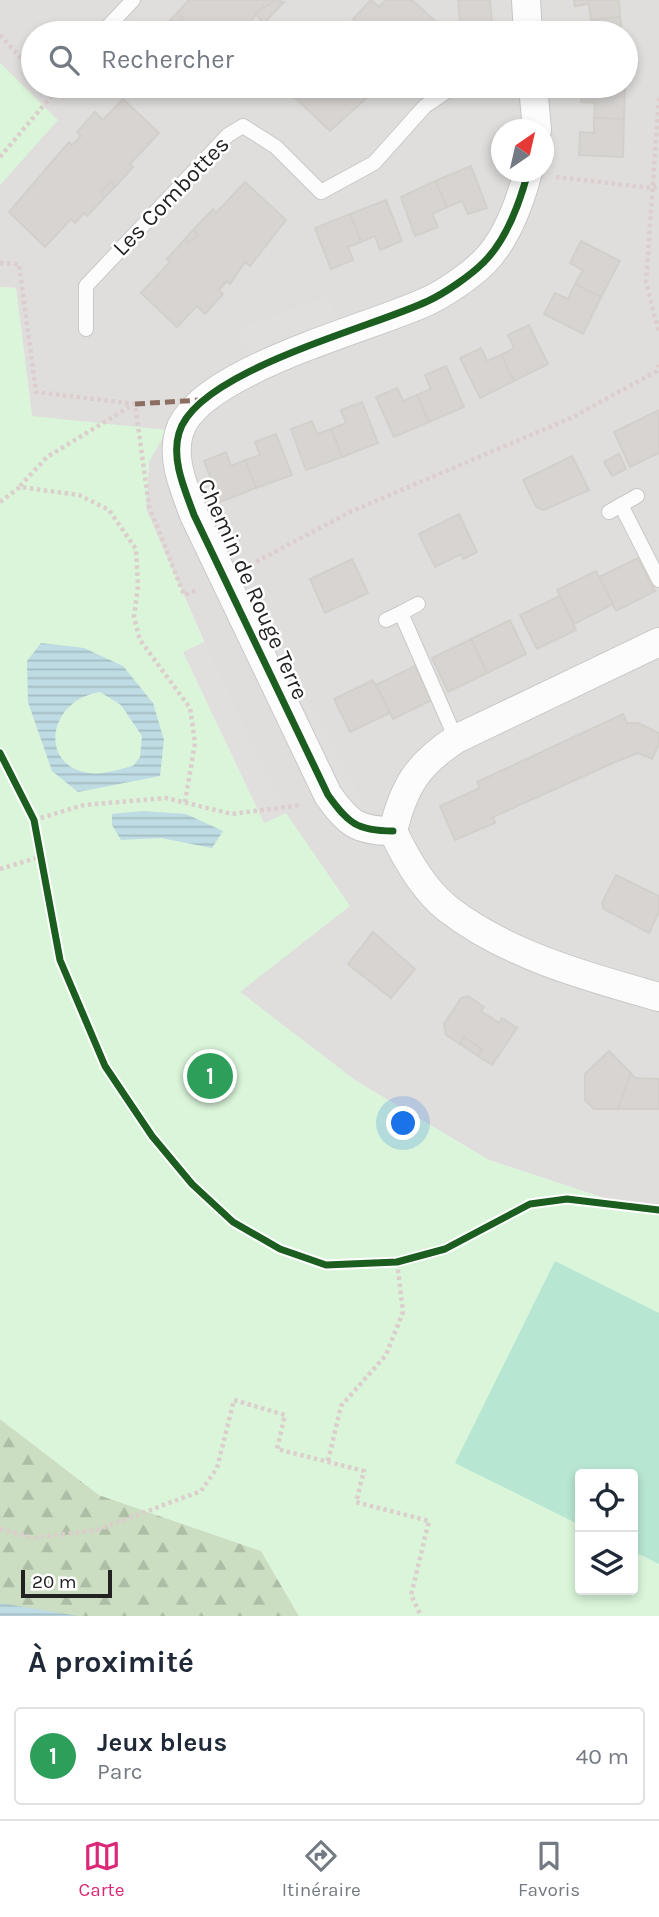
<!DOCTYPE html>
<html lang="fr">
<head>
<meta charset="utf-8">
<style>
  :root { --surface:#fff; --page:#f6f6f7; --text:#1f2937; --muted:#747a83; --line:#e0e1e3; --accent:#db2777 }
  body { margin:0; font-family:Karla,sans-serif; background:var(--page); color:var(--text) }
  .controls { position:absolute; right:21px; bottom:21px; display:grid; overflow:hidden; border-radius:7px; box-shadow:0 4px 10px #0003 }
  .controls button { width:63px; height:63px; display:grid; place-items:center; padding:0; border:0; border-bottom:2px solid var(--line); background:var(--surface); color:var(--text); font:35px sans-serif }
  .compass { position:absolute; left:491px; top:119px; width:63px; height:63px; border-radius:50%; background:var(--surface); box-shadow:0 4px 10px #0003; rotate:34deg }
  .scale { position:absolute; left:21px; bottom:18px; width:91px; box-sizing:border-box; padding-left:7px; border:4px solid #222; border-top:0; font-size:19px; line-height:24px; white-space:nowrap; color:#222; -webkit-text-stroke:5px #fff; paint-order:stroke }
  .you { position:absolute; left:404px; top:1124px; width:24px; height:24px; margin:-18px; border:5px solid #fff; border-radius:50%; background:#1a73e8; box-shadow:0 0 0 10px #1a73e833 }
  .badge { display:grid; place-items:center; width:46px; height:46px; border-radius:50%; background:var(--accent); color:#fff; font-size:23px; font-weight:700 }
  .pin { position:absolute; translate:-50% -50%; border:4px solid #fff; box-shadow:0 2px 7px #0006 }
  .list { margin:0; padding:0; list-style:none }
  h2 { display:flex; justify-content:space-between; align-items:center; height:91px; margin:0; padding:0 28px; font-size:30px }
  h2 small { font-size:23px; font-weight:400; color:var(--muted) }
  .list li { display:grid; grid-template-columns:46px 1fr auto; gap:21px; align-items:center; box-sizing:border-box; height:98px; margin:0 14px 14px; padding:0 14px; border:2px solid var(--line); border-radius:7px }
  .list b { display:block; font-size:26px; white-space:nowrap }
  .list p { margin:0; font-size:23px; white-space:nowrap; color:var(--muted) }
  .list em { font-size:23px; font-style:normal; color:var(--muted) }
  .icon { flex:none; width:38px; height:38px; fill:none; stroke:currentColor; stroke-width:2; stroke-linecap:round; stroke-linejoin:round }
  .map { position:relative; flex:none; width:659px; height:1616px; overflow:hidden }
  .search { position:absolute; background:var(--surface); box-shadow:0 4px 10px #0003; left:21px; right:21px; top:21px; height:77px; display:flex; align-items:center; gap:18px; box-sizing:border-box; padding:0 24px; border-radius:38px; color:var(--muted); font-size:26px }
  .sheet { height:203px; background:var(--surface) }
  nav { display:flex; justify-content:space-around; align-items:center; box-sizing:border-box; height:98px; border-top:2px solid var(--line); background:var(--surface); font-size:19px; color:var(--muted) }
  nav a { display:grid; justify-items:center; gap:4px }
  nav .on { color:var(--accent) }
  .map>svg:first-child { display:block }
  .residential { fill:#dfdedc; fill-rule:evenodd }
  .forest { fill:url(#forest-firs) }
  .park { fill:#daf5da; fill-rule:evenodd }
  .pitch { fill:#b7e6d2 }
  .parking { fill:#e0dfde }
  .water { fill:url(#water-rules); fill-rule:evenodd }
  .building { fill:#d7d4d2; stroke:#d3d0cc; stroke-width:2 }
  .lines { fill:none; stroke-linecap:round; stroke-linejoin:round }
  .service-casing { stroke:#c9c8c7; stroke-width:16 }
  .minor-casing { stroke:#c9c8c7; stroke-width:30 }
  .path { stroke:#dccecd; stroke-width:4.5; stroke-dasharray:3.5 3.5; stroke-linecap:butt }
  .service { stroke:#fdfcfc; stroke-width:14 }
  .minor { stroke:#fdfcfc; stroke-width:28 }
  .quiet { stroke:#8d6e63; stroke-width:5; stroke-dasharray:10 5; stroke-linecap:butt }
  .cycleway-casing { stroke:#fff; stroke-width:11 }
  .cycleway { stroke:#1b5e20; stroke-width:7 }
  .labels { text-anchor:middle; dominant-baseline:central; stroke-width:5; stroke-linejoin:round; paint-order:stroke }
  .street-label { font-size:23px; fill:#222; stroke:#fff }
</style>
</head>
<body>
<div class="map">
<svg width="659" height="1616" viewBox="0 0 659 1616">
  <defs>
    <pattern id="forest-firs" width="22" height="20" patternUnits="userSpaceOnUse" patternTransform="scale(1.75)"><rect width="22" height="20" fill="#cbdec1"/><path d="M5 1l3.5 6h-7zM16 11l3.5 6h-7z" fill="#aebea6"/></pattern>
    <pattern id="water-rules" width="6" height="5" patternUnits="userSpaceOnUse" patternTransform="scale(1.75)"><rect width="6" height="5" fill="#bfdbe3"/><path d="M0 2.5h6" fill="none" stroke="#a4bcc2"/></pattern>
  </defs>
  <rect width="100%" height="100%" fill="#f0eeeb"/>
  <path class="residential" d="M0,0h659v1216l-170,-56 -133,-79 -116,-89 24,-169 -60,-182 -58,-132 3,-47 -117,-46 -16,-128 -16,-1v-102l57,-65 -57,-57zM33,33h593v53h-593zM502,130h42v42h-42z"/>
  <path class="forest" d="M0,1419l99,76 162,56 38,65h-299z"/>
  <g class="park">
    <path d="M0,63l58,57 -58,65z"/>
    <path d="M0,287l16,1 16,128 135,14 -18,32 -3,47 58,133 -21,10 81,171 22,-10 64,93 -110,86 116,89 133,79 170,56v400h-360l-38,-65 -162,-56 -99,-76zM580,1474h53v116h-53z"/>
  </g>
  <path class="pitch" d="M555,1261l104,52v251l-26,-13v-77h-53v51l-125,-62z"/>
  <g class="parking">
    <path d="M328,296l11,32 -90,29 -11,-28z"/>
    <path d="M254,583l52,110 58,112 -18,5 -110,-218z"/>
    <path d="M204,642l82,171 -22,10 -81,-171z"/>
  </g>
  <g class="water">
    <path d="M41,643l43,5 39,18 30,37 11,37 -4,36 -82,16 -26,-21 -24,-69 -1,-41zM100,692l21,13 21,31 -2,21 -7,9c-13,3 -30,9 -43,7 -52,-6 -43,-73 10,-81z"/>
    <path d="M143,811l43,3 37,17 -11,17 -51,-10 -40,2 -9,-15v-11z"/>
    <path d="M0,1603l79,13h-79z"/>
  </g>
  <g class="building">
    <path d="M189,0h86l-9,10 -3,-4 -22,27h-74l15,-15 -5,-5z"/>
    <path d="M275,0l9,2 -20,21 -9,-9z"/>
    <path d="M371,0l8,7 7,-7h26l23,21 -12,12h-81l4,-4 3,3 9,-9 -5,-4z"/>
    <path d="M458,0h32l3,33h-32z"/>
    <path d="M574,0h45l1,17 -29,3 -2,-16 -14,2z"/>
    <path d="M177,13l5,5 -15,15h-9z"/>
    <path d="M620,17l2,16h-30l-1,-13z"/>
    <path d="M297,86h83l-50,45 -40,-38z"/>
    <path d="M581,86h44l-1,33 -30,-1 1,-15 -14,-1z"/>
    <path d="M123,99l36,34 -29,31 3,3 -18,20 -4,-5 -10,10 4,5 -18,19 -3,-3 -9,10 -4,-4 -26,28 -36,-35 60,-70 3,3 9,-9 -4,-4 18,-20 8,8z"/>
    <path d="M594,118l30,1 -1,38 -44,-2 1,-23 14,1z"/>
    <path d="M471,166l16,42 -19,6 -6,-13 -15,6 -12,-26z"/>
    <path d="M435,181l12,26 -15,7 6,13 -23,9 -14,-39z"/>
    <path d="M111,182l4,5 -10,10 -4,-5z"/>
    <path d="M245,182l41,38 -36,46 -5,-4 -15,22 -3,-3 -8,9 4,4 -18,20 -8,-8 -20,21 -36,-34 29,-31 -3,-3 18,-20 4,4 9,-8 -5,-5 20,-21 3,4z"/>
    <path d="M386,200l16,41 -22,9 -5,-14 -14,6 -11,-28z"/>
    <path d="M350,214l11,28 -13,5 5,13 -22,9 -16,-41z"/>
    <path d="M193,230l5,5 -9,8 -4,-4z"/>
    <path d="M581,241l39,20 -19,36 -26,-13 8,-14 -13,-7z"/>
    <path d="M575,284l26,13 -18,37 -39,-20 11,-21 13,6z"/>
    <path d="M529,325l19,39 -34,17 -13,-26 13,-7 -6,-13z"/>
    <path d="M481,348l6,13 14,-6 13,26 -34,17 -20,-40z"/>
    <path d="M446,366l18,41 -35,15 -12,-27 14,-6 -6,-14z"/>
    <path d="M397,388l6,13 14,-6 12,27 -35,15 -18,-40z"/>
    <path d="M362,402l16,41 -36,14 -11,-28 15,-6 -5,-13z"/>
    <path d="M659,410v43l-29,14 -16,-35z"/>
    <path d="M312,421l5,13 14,-5 11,28 -36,13 -15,-41z"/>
    <path d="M276,434l16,41 -36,13 -11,-28 15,-5 -5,-13z"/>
    <path d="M226,452l5,14 14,-6 11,28 -36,14 -16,-41z"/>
    <path d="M619,454l7,15 -14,7 -8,-14z"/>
    <path d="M572,456l17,34 -45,20 -8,-3 -13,-27z"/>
    <path d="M459,514l18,38 -14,7 -2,-5 -26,13 -16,-33z"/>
    <path d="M638,558l17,33 -39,20 -17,-34z"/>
    <path d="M352,559l16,34 -43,20 -15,-34z"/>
    <path d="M596,571l17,33 -39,20 -17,-34z"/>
    <path d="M560,596l16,34 -39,19 -17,-34z"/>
    <path d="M510,620l16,34 -39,19 -16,-34z"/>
    <path d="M471,639l16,34 -39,19 -16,-34z"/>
    <path d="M415,666l17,34 -39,19 -17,-34z"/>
    <path d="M373,680l17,33 -40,19 -16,-33z"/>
    <path d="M623,714l4,9h11l21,10v11l-7,15 -14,-6 -25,10 -120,54 2,6 -40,17 -15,-34 40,-18 -3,-6z"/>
    <path d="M616,875l43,21v16l-10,21 -45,-24 -2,-6z"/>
    <path d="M373,932l42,37 -24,29 -43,-34z"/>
    <path d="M468,996l16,11 -3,4 18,12 3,-5 15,10 -25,37 -14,-9 4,-7 -18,-12 -4,7 -14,-9 -2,-11 17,-26z"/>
    <path d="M464,1037l18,12 -4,7 -18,-12z"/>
    <path d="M609,1051l22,22 -13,36h-24l-9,-9v-26z"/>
    <path d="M631,1073l4,5 24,1v30h-41z"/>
  </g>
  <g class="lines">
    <g class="service-casing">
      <g id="service">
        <path d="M102,33l31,-33"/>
        <path d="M86,329v-43l142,-151 15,-9 33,21 45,45 53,-29 51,-57 30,-20"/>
        <path d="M637,496l-16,9 38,75"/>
        <path d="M609,512l12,-7"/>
        <path d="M418,604l-17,9 55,126"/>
        <path d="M386,620l15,-7"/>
      </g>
    </g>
    <g class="minor-casing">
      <g id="minor">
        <path d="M526,0l2,33"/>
        <path d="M533,86l4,44"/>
        <path d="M393,831c-36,0 -45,-8 -65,-36l-134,-280c-9,-25 -23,-55 -15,-82 17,-62 192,-105 249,-132 17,-8 42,-25 56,-39 23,-23 36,-60 44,-90"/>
        <path d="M393,831c11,-45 24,-66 63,-92l203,-97"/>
        <path d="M393,831c13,28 31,59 55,78 59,46 140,68 211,88"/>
      </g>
    </g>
    <g class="path">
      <path d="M0,35l33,36"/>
      <path d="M659,98l-13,184 13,51"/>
      <path d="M0,157l54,-64 -7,-7"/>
      <path d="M556,177l96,11 7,-3"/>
      <path d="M0,263l19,1 17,128 99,12 14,102 35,89 14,-5"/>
      <path d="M20,486l27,-29 87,-53"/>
      <path d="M0,502l20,-15 59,8 30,15 27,39 2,37 -4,31 6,23 50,68 5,35 -10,59"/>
      <path d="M250,565l102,-54 221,-94 84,-46 2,-6"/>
      <path d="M0,753l34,67 26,140 45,106 47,70 40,48 41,38 47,27 46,16 71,-3 48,-13 85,-45 37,-5 92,11"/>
      <path d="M34,820l50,-15 82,-7 66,16 69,-9"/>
      <path d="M0,869l40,-12"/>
      <path d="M328,1461l13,-55 45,-51 17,-43 -6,-50"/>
      <path d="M0,1529l33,9 64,-8 104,-39 16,-23 17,-68 51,15 -8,34 87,22 -8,31 73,19 -18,74 10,21"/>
    </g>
    <use href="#service" class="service"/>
    <use href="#minor" class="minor"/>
    <path class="quiet" d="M135,404l66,-4"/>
    <g class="cycleway-casing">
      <g id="cycleway">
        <path d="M0,753l34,67 26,140 45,106 47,70 40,48 41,38 47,27 46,16 71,-3 48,-13 85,-45 37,-5 92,11"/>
        <path d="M393,831c-36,0 -45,-8 -65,-36l-134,-280c-9,-25 -23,-55 -15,-82 17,-62 192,-105 249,-132 17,-8 42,-25 56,-39 23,-23 36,-60 44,-90"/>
      </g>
    </g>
    <use href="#cycleway" class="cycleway"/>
  </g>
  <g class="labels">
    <g class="street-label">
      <text transform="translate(171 196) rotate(-46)">Les Combottes</text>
      <text transform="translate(253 589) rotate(66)">Chemin de Rouge Terre</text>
    </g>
  </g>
</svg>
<div class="controls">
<button><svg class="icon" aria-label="locate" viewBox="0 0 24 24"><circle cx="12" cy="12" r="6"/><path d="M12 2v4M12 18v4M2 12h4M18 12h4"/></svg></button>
<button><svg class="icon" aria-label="layers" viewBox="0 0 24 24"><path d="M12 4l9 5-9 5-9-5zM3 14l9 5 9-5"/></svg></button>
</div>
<svg class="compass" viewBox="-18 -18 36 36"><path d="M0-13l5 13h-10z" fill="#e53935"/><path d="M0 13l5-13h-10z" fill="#747a83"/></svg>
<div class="scale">20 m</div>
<div class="you"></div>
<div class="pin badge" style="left:210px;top:1076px;background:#2e9e5b">1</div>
<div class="search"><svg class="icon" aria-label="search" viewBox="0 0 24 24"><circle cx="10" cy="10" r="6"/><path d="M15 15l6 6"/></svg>Rechercher</div>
</div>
<section class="sheet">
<h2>À proximité<small></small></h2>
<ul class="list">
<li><span class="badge" style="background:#2e9e5b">1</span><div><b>Jeux bleus</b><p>Parc</p></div><em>40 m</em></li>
</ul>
</section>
<nav>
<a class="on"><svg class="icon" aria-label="map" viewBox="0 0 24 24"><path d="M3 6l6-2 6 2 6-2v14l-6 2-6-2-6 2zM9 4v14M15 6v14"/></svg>Carte</a>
<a><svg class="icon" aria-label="directions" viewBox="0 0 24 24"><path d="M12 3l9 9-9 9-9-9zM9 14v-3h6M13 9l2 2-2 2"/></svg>Itinéraire</a>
<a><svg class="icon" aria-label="saved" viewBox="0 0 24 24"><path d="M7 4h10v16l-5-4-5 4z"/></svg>Favoris</a>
</nav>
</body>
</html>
